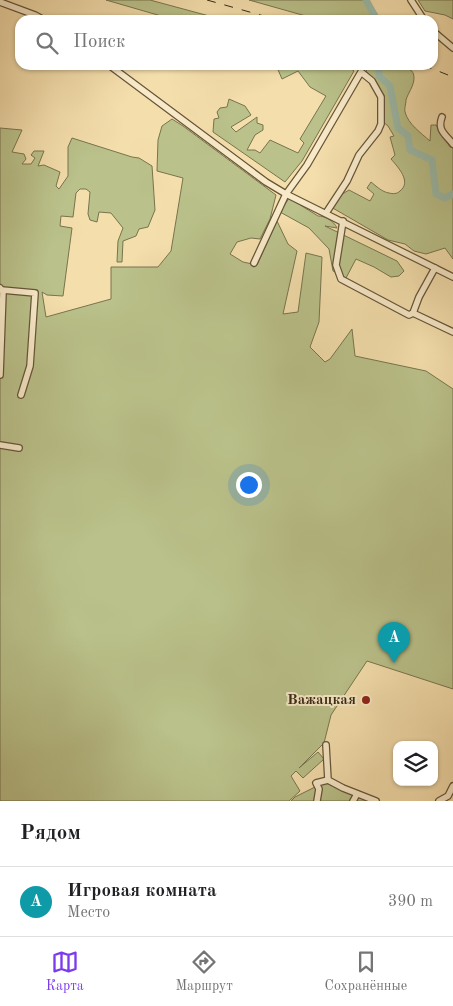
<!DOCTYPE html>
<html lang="ru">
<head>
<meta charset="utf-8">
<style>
  :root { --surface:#fff; --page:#f2f2f2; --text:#202124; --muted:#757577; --line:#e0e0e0; --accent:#7c3aed }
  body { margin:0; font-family:"Old Standard TT",serif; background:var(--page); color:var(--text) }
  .controls { position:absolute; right:15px; bottom:15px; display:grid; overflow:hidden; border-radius:10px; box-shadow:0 1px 4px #0004 }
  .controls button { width:45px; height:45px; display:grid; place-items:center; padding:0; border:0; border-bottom:1px solid var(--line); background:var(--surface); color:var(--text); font:25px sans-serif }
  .you { position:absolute; left:248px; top:484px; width:18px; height:18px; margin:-12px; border:4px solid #fff; border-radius:50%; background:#1a73e8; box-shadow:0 0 0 8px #1a73e833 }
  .badge { display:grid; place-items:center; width:32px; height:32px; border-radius:50%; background:var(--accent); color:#fff; font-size:16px; font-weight:700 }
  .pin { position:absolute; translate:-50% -41px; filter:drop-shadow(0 1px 2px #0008) }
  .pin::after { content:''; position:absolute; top:26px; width:18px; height:15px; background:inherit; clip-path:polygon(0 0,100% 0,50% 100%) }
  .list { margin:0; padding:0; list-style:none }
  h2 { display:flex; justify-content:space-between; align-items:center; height:65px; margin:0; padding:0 20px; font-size:21px }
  h2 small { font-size:16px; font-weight:400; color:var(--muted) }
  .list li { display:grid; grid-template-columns:32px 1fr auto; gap:15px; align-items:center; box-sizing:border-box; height:70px; padding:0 20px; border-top:1px solid var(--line) }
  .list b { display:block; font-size:19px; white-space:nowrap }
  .list p { margin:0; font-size:16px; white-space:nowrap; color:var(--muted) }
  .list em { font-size:16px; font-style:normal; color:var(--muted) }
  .icon { flex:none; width:28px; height:28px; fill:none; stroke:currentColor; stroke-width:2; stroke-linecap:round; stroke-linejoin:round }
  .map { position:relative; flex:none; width:453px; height:801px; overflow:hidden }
  .search { position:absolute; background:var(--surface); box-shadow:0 1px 4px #0004; left:15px; right:15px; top:15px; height:55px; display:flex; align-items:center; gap:12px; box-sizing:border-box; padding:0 18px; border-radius:15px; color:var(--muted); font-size:19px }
  .sheet { height:135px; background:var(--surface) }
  nav { display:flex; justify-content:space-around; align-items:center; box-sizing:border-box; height:70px; border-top:1px solid var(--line); background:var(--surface); font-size:14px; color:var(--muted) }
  nav a { display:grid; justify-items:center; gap:2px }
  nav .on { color:var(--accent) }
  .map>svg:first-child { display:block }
  .green { fill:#bac18a; stroke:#78744e }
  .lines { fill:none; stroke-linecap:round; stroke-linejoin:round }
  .river { stroke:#9cbcab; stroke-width:7 }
  .minor-casing { stroke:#665439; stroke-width:8 }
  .minor { stroke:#f8eac9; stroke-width:5.5 }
  .rail { stroke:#372613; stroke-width:1; stroke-dasharray:9 9; stroke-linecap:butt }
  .poi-dot { fill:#8f2418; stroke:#f8eac9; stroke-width:2 }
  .labels { text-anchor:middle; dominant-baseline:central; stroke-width:4; stroke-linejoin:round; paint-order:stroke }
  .poi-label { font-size:15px; font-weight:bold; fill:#372613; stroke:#f8eac9; text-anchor:end }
</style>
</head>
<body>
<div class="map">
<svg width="453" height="801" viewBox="0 0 453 801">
  <rect width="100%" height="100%" fill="#f4deac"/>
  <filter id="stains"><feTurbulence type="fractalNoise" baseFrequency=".004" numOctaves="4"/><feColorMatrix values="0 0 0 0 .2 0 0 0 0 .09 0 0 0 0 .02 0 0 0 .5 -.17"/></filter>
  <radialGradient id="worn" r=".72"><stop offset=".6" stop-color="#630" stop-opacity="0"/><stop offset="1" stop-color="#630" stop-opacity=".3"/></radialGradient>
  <g class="green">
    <path d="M106,0h44l74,20h-49z"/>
    <path d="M249,0h119l13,20h-61z"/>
    <path d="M418,0h35v19l-8,-4 -20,-4z"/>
    <path d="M276,65h71l7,6 -52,90 -17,21 -72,-50 1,-13 5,-1 -2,-6 3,-4 7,-1 2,-8 16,7 6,9 -20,12 5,5 21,-15v6l6,2v5l-8,5 -8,15h8l5,3 10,-13 28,13 6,-10 -4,-4 26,-43 -16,-9 -12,-16 -16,8z"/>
    <path d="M370,65c11,0 45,-4 44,13 0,8 -6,15 -8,22 0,4 -2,9 -1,12 3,12 16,21 25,29l1,-16h5l14,22 3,1v111l-8,-11 -19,6 -12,-3 -9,-7 -17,-4 -57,-33 8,-11 10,-6 21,11 4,-7 -7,-6 4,-6c5,4 11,10 18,11 4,1 8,1 11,-2 12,-9 -2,-24 -9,-32l4,-4 -5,-18 4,-1 -6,-10 -6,-5 2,-26 -18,-24z"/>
    <path d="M172,119l11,7 93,69 -6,24 -10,20 -9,-1 -14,4 -7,12 13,8 14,3 20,-44 11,23 9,7 -14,63 15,-2 8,-59 16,4 -3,65 -9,25 15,15 5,-3 22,-30 3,27 71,15 27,18v300l-86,-28 -36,54 -7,28 -25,25 19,-16 6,7 -21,19 -7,-7 -5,5 9,15 -11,10h-289v-673l22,2 -10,22 12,2 2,5 -4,5h9l4,-6 -4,-3 3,-4h10l-6,15 6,-1 16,7 -4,14 3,3 9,-13v-29l4,-9 60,19 7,1 13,8 3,44 -7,17 -9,2 -3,7 -13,5 -1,21h-5l1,-21 5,-13 -12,-15 -12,-1 -2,10 -7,-2 -2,-6 2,-22 -4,-3h-6l-4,4 -3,24 -12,-1 -1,10 12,2 -9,68 -16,-1 -5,-3 4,25 65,-18v-32h47l13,-16 12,-73 -26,-7 1,-31 4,-14z"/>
    <path d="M289,198l29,18c7,0 16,5 19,12l-12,-2 72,35 7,10 -5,5 -8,1 -17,-10 -18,-8 -10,19 -13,-7 -4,-22 -20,-21 -29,-16z"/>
    <path d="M327,781l43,20h-79l4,-4z"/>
  </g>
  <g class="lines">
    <g class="river">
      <path d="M366,0l11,20"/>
      <path d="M379,65v11l11,10 8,42 10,8 2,14 22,10 4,34 9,4 8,-4"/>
    </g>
    <g class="minor-casing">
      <g id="minor">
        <path d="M411,0l13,20"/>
        <path d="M0,2l35,13 9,5"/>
        <path d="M433,31l20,17"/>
        <path d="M109,65l157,117 20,12 167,83"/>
        <path d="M442,117c-5,13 3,17 11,27"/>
        <path d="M343,221l-7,44 5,14 68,36 4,-2 40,19"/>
        <path d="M254,263l32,-69 21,-29 54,-93 11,9 9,16v27l-3,7 -19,24 -12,26 -21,32"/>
        <path d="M0,288l3,4 -3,83"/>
        <path d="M2,290l33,3 -5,73 -9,29"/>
        <path d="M413,313l6,-16 16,-29"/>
        <path d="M0,445l19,3"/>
        <path d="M326,745l2,35 15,8 33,13"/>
        <path d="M317,801l2,-12 -3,-6 12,-3"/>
        <path d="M353,801l4,-7"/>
        <path d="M439,801l9,-5 5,-10"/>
      </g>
    </g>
    <use href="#minor" class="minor"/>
    <g class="rail">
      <path d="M207,0l71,20"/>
      <path d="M423,65l30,12"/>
    </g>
  </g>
  <circle class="poi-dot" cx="366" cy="700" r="5"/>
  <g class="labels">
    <g class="poi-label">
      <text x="356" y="700">Важацкая</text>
    </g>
  </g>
  <rect width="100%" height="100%" filter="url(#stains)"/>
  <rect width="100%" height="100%" fill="url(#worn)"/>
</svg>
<div class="controls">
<button><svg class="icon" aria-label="layers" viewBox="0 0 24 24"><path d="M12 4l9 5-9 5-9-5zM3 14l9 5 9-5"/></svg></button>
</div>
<div class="you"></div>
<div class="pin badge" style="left:394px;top:663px;background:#0f9aa8">A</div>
<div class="search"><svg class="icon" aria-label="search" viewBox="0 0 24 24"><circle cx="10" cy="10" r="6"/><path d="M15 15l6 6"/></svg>Поиск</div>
</div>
<section class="sheet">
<h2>Рядом<small></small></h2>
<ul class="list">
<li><span class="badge" style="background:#0f9aa8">A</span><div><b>Игровая комната</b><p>Место</p></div><em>390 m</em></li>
</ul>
</section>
<nav>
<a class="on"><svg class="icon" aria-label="map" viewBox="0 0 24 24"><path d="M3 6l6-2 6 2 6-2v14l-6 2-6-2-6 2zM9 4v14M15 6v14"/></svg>Карта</a>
<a><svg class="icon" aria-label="directions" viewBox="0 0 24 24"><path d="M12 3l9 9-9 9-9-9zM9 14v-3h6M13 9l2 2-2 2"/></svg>Маршрут</a>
<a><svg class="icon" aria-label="saved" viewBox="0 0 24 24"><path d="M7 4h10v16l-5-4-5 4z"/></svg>Сохранённые</a>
</nav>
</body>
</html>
